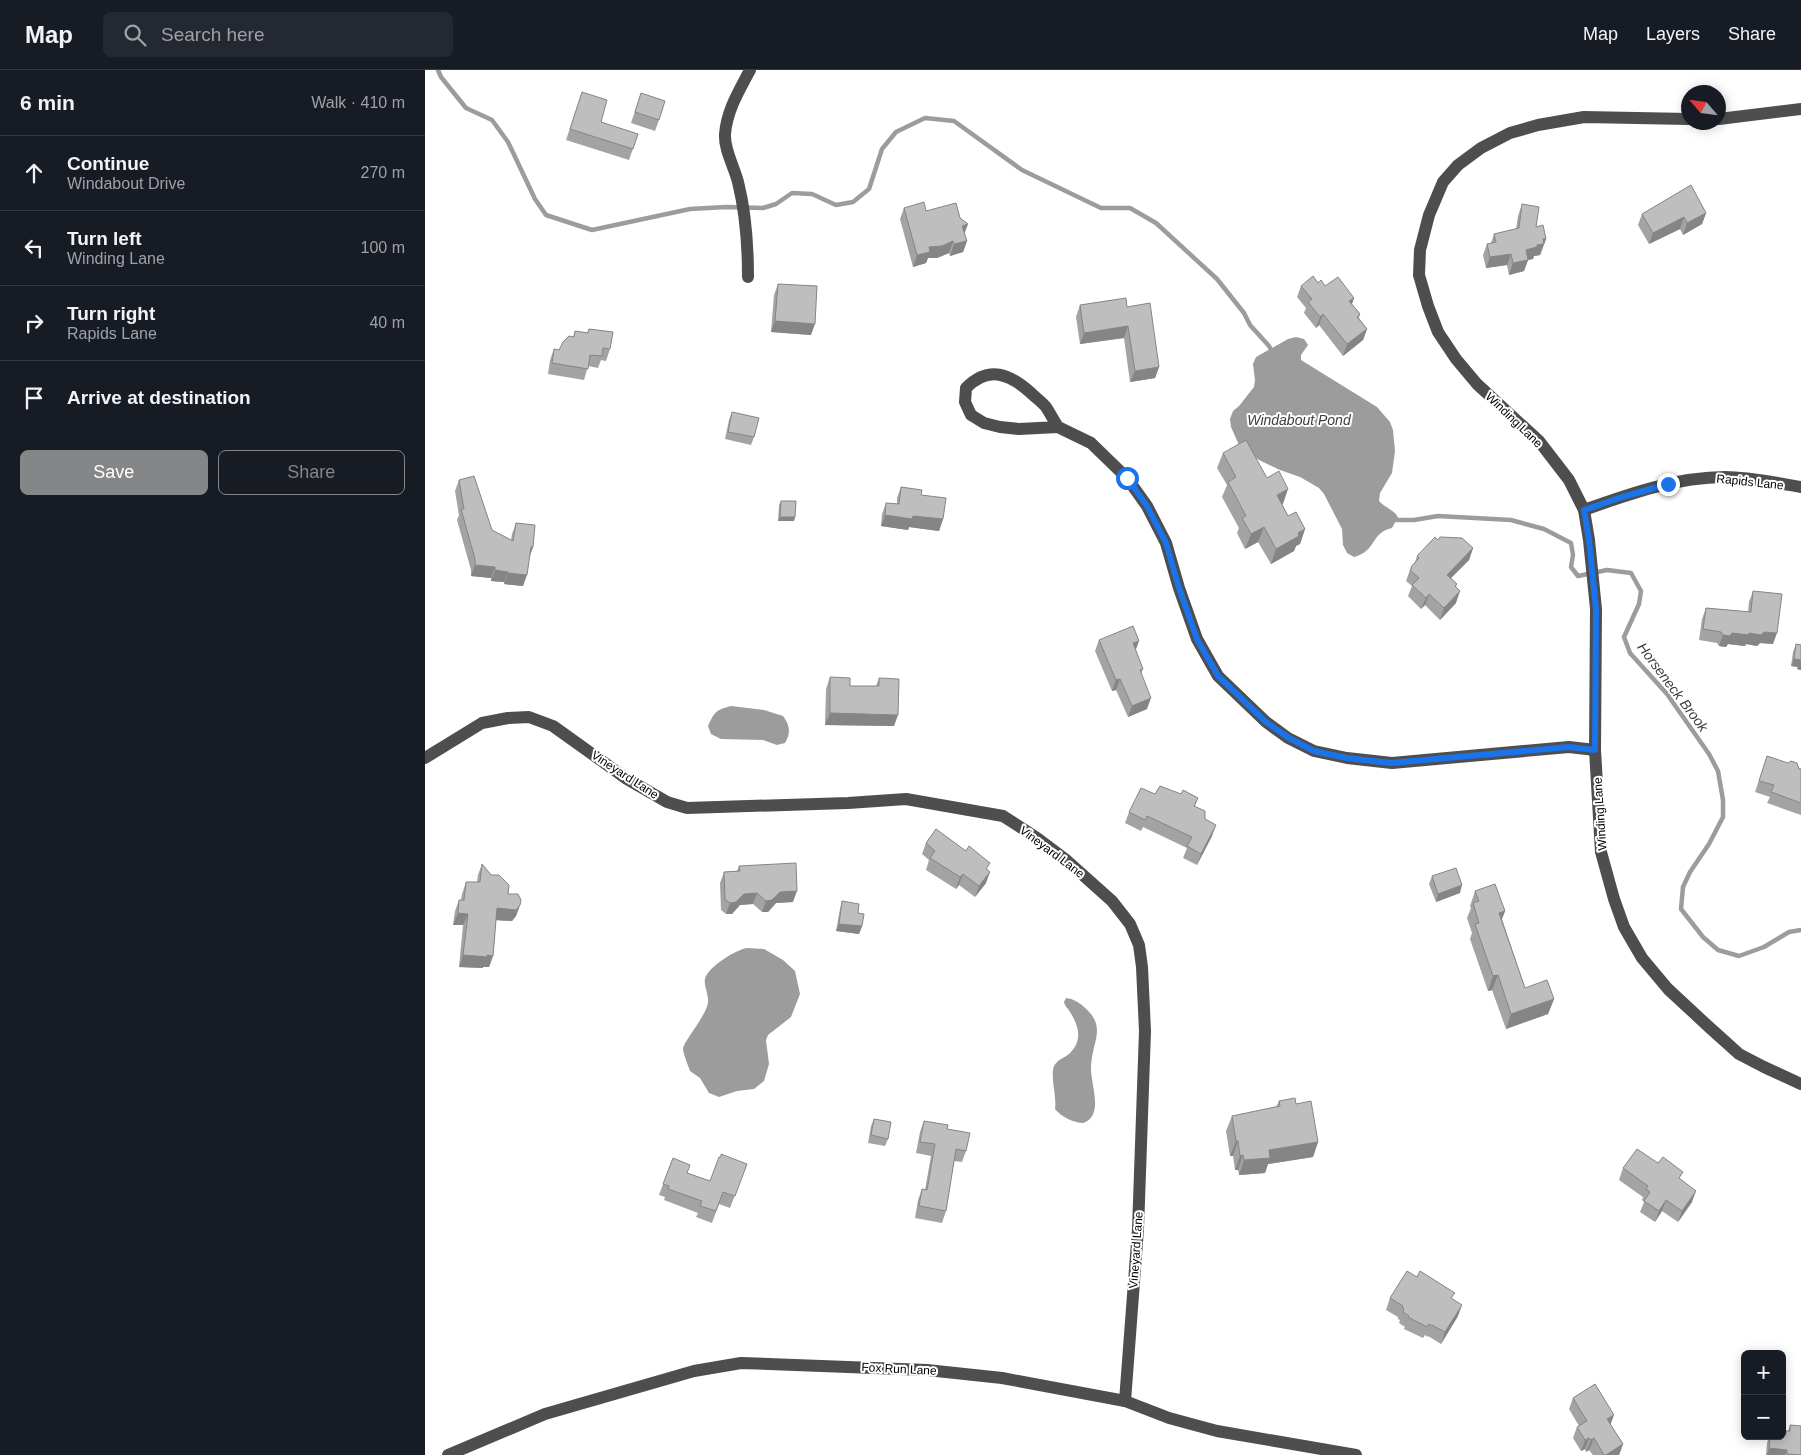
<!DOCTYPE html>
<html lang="en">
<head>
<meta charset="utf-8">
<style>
  :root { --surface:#171b24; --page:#242831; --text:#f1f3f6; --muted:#9ea1a6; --line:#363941; --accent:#858687 }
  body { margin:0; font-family:Arial,sans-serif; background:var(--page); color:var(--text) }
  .controls { position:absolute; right:15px; bottom:15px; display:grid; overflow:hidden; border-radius:8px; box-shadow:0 2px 12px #0003 }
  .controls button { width:45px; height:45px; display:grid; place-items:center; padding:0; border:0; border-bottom:1px solid var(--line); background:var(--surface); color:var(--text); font:25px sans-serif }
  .compass { position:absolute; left:1256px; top:15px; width:45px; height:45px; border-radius:50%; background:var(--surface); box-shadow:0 2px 12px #0003; rotate:298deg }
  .stop { position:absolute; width:15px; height:15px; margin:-11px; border:4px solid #1a73e8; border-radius:50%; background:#fff }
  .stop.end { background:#1a73e8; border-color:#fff; box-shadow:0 1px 5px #0008 }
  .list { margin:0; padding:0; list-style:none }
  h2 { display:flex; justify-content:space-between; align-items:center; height:65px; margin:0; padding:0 20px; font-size:21px }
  h2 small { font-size:16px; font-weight:400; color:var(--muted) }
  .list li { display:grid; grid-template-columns:32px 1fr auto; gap:15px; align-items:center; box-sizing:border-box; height:75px; padding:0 20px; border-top:1px solid var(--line) }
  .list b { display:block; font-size:19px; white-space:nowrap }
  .list p { margin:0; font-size:16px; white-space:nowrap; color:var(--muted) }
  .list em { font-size:16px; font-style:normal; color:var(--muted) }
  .actions { display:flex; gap:10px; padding:15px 20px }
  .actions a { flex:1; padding:11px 0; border:1px solid var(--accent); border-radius:8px; text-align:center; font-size:18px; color:var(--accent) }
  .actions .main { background:var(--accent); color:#fff }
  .icon { flex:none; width:28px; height:28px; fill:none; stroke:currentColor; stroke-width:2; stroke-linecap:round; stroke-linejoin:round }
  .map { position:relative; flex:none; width:1376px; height:1385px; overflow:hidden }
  header { display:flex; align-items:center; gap:30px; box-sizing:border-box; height:70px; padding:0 25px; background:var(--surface); border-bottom:1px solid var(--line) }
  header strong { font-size:24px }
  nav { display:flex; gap:28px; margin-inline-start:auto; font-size:18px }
  .search { width:350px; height:45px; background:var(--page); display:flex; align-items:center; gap:12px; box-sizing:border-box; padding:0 18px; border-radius:8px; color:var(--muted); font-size:19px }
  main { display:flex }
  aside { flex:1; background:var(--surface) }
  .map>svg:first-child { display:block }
  .water { fill:#9c9c9c }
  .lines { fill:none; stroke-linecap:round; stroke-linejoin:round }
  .stream { stroke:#9c9c9c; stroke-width:4.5 }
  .minor { stroke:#4e4e4e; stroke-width:12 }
  .wall { fill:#a3a3a3 }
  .shaded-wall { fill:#858585 }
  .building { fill:#bebebe; stroke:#858585 }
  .route { stroke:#1a73e8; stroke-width:6 }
  .labels { text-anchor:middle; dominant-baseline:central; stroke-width:4; stroke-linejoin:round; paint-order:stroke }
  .street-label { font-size:12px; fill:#000; stroke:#fff }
  .water-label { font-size:14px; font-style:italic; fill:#3d3d3d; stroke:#fff }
</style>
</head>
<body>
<header>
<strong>Map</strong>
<div class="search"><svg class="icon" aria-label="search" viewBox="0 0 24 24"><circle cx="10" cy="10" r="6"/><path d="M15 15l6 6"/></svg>Search here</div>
<nav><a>Map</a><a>Layers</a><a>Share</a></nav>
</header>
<main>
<aside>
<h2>6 min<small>Walk · 410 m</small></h2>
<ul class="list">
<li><svg class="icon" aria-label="ahead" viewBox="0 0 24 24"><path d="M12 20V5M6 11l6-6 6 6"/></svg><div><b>Continue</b><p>Windabout Drive</p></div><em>270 m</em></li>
<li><svg class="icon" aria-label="left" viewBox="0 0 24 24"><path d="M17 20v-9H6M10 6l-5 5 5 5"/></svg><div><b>Turn left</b><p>Winding Lane</p></div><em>100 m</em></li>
<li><svg class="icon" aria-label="right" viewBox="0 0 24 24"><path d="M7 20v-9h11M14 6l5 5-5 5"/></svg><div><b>Turn right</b><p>Rapids Lane</p></div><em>40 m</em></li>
<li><svg class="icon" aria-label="arrive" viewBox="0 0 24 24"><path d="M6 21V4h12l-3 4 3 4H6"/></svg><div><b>Arrive at destination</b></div></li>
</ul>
<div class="actions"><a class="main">Save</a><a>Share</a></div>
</aside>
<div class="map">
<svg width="1376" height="1385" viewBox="0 0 1376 1385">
  <rect width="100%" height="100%" fill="#fff"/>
  <g class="water">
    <path d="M871,267l8,2 4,6 -7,10v5l76,47 13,15 3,8 2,21 -3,22 -12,20 -1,8c5,6 15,9 19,16l-6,11c-21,4 -15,23 -38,29l-7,-4 -4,-8 -1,-16 -18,-35 -5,-6 -19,-11 -20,-7 -21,-10 -20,-15 -8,-18 -1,-8 3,-8 6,-5 15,-19 1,-7 -2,-16 3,-7 32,-18z"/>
    <path d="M306,636l33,4 19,6c7,9 8,17 2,27l-8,2 -14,-5 -42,-1 -10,-5 -3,-8c7,-15 8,-16 23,-20z"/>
    <path d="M322,878l17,1 19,11 12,11 5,23 -9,23 -23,18 -2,5 3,24 -5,17 -10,8 -17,2 -18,6 -10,-4 -9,-15 -10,-7c-2,-6 -6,-15 -7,-22 0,-7 24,-34 25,-47 1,-8 -6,-19 -2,-26 6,-11 29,-26 41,-28z"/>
    <path d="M641,928c8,1 12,4 17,8 25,21 9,34 8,61 -1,16 14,49 -8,56 -9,0 -23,-7 -28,-14 2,-12 -5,-33 -1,-43 3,-6 10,-8 15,-12 14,-13 10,-28 1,-42 -2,-4 -5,-5 -6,-10z"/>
  </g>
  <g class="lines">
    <g class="stream">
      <path d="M13,0l3,7 25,31 26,12 16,22 27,57 11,16 46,15 98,-21 36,-2 37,1 13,-4 16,-11 20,1 24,11 17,-3 16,-13 13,-40 14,-17 29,-14 29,3 68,49 79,38h29l26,15 61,56 27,34 6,12 19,21 4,7"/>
      <path d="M967,450h22l24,-4 73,4 33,9 27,14 2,12 -2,12 7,9 29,-6 24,3 10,18 -2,13 -15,33 6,16 37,41 42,60 9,17 5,29v17l-14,27 -19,28 -7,15 -2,22 22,28 15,13 21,6 25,-9 25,-15 12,-2"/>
    </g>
    <g class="minor">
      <path d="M1264,49l-105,-2 -46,8 -28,8 -29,15 -23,17 -15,17 -14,33 -9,35 -1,25 9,31 10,26 18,27 21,25 62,57 30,39 15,30 5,30 7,69 -1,141 6,102 13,47 10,28 18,31 26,31 41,38 30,27 25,13 37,17"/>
      <path d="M1294,49l82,-10"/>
      <path d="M323,207c0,-32 -2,-63 -10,-95 -4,-16 -14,-32 -13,-48 2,-24 14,-43 25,-64"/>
      <path d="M633,357c-4,-6 -8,-14 -12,-20 -4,-5 -10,-9 -15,-14 -21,-19 -42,-28 -65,-5l-1,14 6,13 13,8 16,4 19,2 39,-2 33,16 36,35 20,28 19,37 13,45 18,51 21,37 48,46 22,16 26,13 33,7 45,5 177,-16 26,3"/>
      <path d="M1159,440c45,-16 93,-33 141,-33 25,0 51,6 76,10"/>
      <path d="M0,688l57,-35 26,-5 21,-1 24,9 74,53 40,23 20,6 161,-5 58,-4 97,17 34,22 28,21 47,42 18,23 9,21 3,22 3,64 -7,198 -13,172"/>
      <path d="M23,1385l97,-41 149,-43 47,-8 186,7 75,8 123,23 44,17 48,13 139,24"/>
    </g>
  </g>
  <g class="wall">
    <path d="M157,22l19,30 37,12 -9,26 -63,-20z"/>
    <path d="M216,23l18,27 -4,11 -24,-8z"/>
    <path d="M1097,134l14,23 10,12 -6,16 -6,1 -1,3 -5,1 -4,11 -15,4 -2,-10 -21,3 -3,-13 4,-11 4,-1 3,-9 22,-5 2,-13z"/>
    <path d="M479,138l22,3 38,22 3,8 -4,11 -13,4 -1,-3 -12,5h-9l-2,5 -13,4 -13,-48z"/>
    <path d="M1281,143l-4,11 -19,11 -3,-6 -31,15 -11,-19 4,-11z"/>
    <path d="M893,213l7,3 29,12 -2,6 8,10 -1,4 8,11 -4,11 -20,16 -24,-31 -3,3 -12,-15 2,-5 -9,-11 4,-11z"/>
    <path d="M353,214l33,51 -40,-3 3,-37z"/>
    <path d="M655,235l47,2 32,60 -4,11 -25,4 -6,-44 -44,6 -4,-27z"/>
    <path d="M164,259l21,20 -4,12 -5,-1 -3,8 -10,-2 -4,14 -36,-6 2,-14 4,-11 5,1 14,-13 2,-6 12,2z"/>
    <path d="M307,342l22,25 -3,8 -26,-6 4,-19z"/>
    <path d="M798,383l44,25 16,26h-1l6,12 17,13 -5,15 -4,2 -2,5 -23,13 -13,-22 -13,7 -8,-16 2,-5 -17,-31 5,-12 -10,-17z"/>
    <path d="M34,410l33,50 19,10 1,-6 4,-11 17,24 -4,11 -6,28 -19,-2v-2l-13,-1v-3l-20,-2v-6l-14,-50 2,-5 -4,-24z"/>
    <path d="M476,417l20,8 22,24 -4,12 -30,-4 -1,3 -27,-4 1,-12 4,-11 11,1v-6z"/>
    <path d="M356,431l14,16 -1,4h-16l1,-16z"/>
    <path d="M1013,470l35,8 -4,12 -18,18 6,6 -1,3v16l-16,17 -15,-15 -4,4 -13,-13 4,-10 -6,-5 5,-14 4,-5 2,-6z"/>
    <path d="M1328,521l20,53 -13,-1 -3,3 -11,-2 -1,2 -17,-2 -2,3 -7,-1 -2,-3 -18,-3 3,-21 4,-11 42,4 1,-10z"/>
    <path d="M674,570l37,10 7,19 -2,5 6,35 -19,8 -12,-27 -4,1 -17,-40z"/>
    <path d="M1371,574l5,1v25l-4,-1 1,-2 -7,-1 2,-14z"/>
    <path d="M405,607l20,9h26l3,-8 15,48 -69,-1 1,-36z"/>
    <path d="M1342,686l34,13v46l-34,-12 3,-6 -15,-5z"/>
    <path d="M730,724h26l17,4 -3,8 10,13 7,17 -15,29 -14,-7 4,-10 -44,-21 -2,4 -16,-8 4,-11z"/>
    <path d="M501,773l62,27 -2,13 -11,14 -16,-12 -3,4 -30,-19 3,-10 -7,-6z"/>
    <path d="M57,794l26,30 12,11 -4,11 -4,5 -16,-1 -3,36 -4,11h-6v1l-24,-1 4,-42h-10l2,-14 4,-11h2l1,-6 4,-12h11l1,-7z"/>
    <path d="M314,796l54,36 -17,1 -8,9h-6l-9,-8 -13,1 -8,9h-6l-5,-4 -1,-27 4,-11 13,-1z"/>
    <path d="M1007,806l28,17 -24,9 -7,-18z"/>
    <path d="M1050,821l30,20 -3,8 23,69 29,11 -6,15 -42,15 -14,-39 -4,1 -18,-52 2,-6 -5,-15 4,-10 -1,-2z"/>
    <path d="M417,831l16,12 4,13 -3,8 -23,-3 4,-22z"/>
    <path d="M854,1031l17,3 22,38 -5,15 -45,7 -3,9 -26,2 -1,-5h-3l-2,-14h-3l-4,-25 6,-15 44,-9z"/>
    <path d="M449,1049l14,20 -3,7 -17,-3 3,-17z"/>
    <path d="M499,1051l23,8 19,22 -4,11 -8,-1 -8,50 -4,12 -27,-5 3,-18 4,-11 3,1 6,-34 -15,-3 4,-21z"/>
    <path d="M248,1088l14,15 23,8 37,-17 -17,44 -11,-4 -7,19 -16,-6 2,-4 -34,-13 1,-3 -6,-2z"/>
    <path d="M1198,1098l57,12 12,22 -14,20 -16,-11 -7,11 -15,-10 4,-10 -2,-2 1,-3 -24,-17z"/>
    <path d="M965,1228l63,1 5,17 -17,28 -13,-8v1l-3,-2 -2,3 -19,-9 1,-2 -6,-4 1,-3 -2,-1v-2l-12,-7z"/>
    <path d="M1148,1328l37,26 13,20 -4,11h-26l-4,-5 -3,2 -1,-3 -4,2 -8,-13 4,-11 2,-1 -10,-17z"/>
    <path d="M1365,1355l11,30h-35l1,-12 2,-7h13l3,-2 1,-3h2z"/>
  </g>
  <g class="shaded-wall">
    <path d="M1281,143l-4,11 -19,11 4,-12z"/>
    <path d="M1259,147l-4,12 -31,15 4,-11z"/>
    <path d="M543,154l-4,11 -2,-9z"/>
    <path d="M1118,169h3l-6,16 -6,1 -1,3 -11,2 4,-11 11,-5z"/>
    <path d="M528,171l-4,12 -12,5h-9l-2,5 -13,4 4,-12 12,-8z"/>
    <path d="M542,171l-4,11 -13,4 4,-12z"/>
    <path d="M1086,184l-4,11 -21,3 4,-11z"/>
    <path d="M1103,190l-4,11 -15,4 4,-12z"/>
    <path d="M929,228l-4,11 -1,-8z"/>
    <path d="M898,244l-4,11 -3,3 4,-11z"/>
    <path d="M350,251l40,3 -4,11 -40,-3z"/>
    <path d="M703,256l-4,12 -44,6 4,-11z"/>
    <path d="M942,259l-4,11 -20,16 4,-12z"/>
    <path d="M734,297l-4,11 -25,4 5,-11z"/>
    <path d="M863,419l-5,15 -12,6 6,-15z"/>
    <path d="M460,445l28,1 30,3 -4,12 -30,-4 -1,3 -27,-4z"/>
    <path d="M355,447h15l-1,4h-16z"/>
    <path d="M839,457l-6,15 -13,7 6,-15z"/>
    <path d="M880,459l-5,15 -4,2 -2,5 -23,13 5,-15 22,-16z"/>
    <path d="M106,477h2l-4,11z"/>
    <path d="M1048,478l-4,12 -26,26 4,-11z"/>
    <path d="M50,495l20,2 -4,11 -20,-2z"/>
    <path d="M70,500l13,2 -4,10 -13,-1z"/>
    <path d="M83,503l19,2 -4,11 -19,-2z"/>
    <path d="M1035,521l-4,12 -16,17 4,-12z"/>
    <path d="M1004,524l-4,11 -4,4 5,-11z"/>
    <path d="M1339,562l13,1 -4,11 -13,-1 -3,3 -11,-2 -1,2 -17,-2 -2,3 -7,-1 4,-11 9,-2h17z"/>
    <path d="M714,571l-4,11 -2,-9z"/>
    <path d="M1369,589l7,1 -3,7 -7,-1z"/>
    <path d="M1375,592h1v8l-4,-1z"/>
    <path d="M695,609l-4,11 -4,1 4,-11z"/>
    <path d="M726,628l-4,11 -19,8 4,-11z"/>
    <path d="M405,643l68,2 -4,11 -69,-1z"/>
    <path d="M791,755l-4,11 -15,29 4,-11z"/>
    <path d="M565,802l-4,11 -11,14 4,-11z"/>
    <path d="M538,804l-4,11 -3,4 4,-12z"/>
    <path d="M1037,815l-2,8 -24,9 2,-8z"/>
    <path d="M372,821l-4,11 -17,1 -8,9h-6l4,-11 14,-9z"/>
    <path d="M332,823l-4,11 -13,1 -8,9h-6l4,-11 14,-9z"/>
    <path d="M95,835l-4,11 -4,5 -19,-1 4,-12z"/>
    <path d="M1080,841l-6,15v-13z"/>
    <path d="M33,843l10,1 -5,11h-10z"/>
    <path d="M414,854l23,2 -3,8 -23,-3z"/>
    <path d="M38,885h24l6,1 -4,11h-6v1l-24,-1z"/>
    <path d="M1073,905l-6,15 -4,1 5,-15z"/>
    <path d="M1129,929l-6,15 -42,15 5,-15z"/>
    <path d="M811,1071h2l-5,15h-3z"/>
    <path d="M893,1072l-5,15 -45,7 -3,9 -26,2 5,-15 25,-10z"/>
    <path d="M818,1085l-5,15h-3l5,-14z"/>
    <path d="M1271,1121l-4,11 -14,20 4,-11z"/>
    <path d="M1241,1130l-4,11 -7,11 4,-11z"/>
    <path d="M1037,1235l-4,11 -17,28 4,-12z"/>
    <path d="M1189,1345l-4,11 -3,-7z"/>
    <path d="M1164,1368l-4,11 -4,2 4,-11z"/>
    <path d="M1169,1368l-5,12 -3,2 5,-12z"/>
    <path d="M1198,1374l-4,11h-13z"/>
    <path d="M1344,1378l18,2 -2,5h-18z"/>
  </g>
  <g class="building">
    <path d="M157,22l25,8 -6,22 37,12 -5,15 -63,-20z"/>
    <path d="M216,23l24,8 -6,19 -24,-8z"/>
    <path d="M1266,115l15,28 -19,10 -3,-6 -31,16 -11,-19z"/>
    <path d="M499,132l2,9 30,-8 4,15 8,6 -6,2 5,15 -13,3 -1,-3 -11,5 -13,1 1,5 -13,3 -13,-47z"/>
    <path d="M1097,134l17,3 -3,20 7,-2 3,14h-3l1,5 -7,1v2l-11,3 2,10 -15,3 -2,-9 -21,3 -3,-13 9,-2 -2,-8 25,-6z"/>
    <path d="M888,206l5,7 3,-3 4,6 13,-9 16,21 -5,3 11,13 -3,3 10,12 -20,15 -24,-30 -3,3 -12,-15 4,-3 -11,-13z"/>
    <path d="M353,214l39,2 -2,38 -40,-3z"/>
    <path d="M701,228l1,9 23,-4 9,64 -24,4 -7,-45 -44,7 -4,-28z"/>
    <path d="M164,259l24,3 -3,17 -7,-1 -1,8 -12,-1 -2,14 -36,-6 2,-14 5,1 4,-8 6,-6 5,1 1,-6 13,2z"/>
    <path d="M307,342l27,6 -5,19 -26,-5z"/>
    <path d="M821,370l21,38 12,-7 9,18 -11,6 11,21 8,-4 9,17 -7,4 1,3 -23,13 -12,-22 -13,7 -9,-16 4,-2 -18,-34 8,-5 -13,-24z"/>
    <path d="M49,406l18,54 21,11 3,-18 19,2 -2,22h-2l-4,28 -19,-2v-1l-13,-2v-3l-20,-2v-6l-14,-50h3l-5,-29z"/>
    <path d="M476,417l21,3 -1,5 25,3 -3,21 -30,-3 -1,3 -27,-4 1,-12 13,1z"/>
    <path d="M356,431h15l-1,16h-15z"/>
    <path d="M1010,467l3,3 2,-3 22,1 11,10 -26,27 10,9 -2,2 5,5 -16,17 -15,-14 -3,4 -14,-13 7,-7 -9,-8 2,-2 -1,-1 8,-9 -2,-2z"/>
    <path d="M1328,521l29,3 -5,39 -13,-1 -3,3 -12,-2v2l-17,-2 -2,3 -7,-1 -2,-3 -18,-3 3,-21 45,4z"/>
    <path d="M708,556l6,15 -6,2 10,26 -3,1 11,28 -19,8 -12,-27 -4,1 -17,-40z"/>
    <path d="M1371,574l5,1v17h-1l1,-2 -7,-1z"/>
    <path d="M405,607l20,1v8h29v-8l20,1 -1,36 -68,-2z"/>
    <path d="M1342,686l21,7 3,-2 6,2 2,6h2v34l-30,-11 3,-7 -15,-4z"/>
    <path d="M735,716l21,8 2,-4 15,8 -4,8 11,5v8l11,6 -15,29 -14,-8 5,-9 -45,-21 -2,4 -16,-8 12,-24 14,6z"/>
    <path d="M511,759l30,22 3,-5 21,17 -4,6 4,3 -11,14 -16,-12 -3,3 -30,-19 5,-7 -9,-8z"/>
    <path d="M371,793l1,28 -17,1 -8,8 -6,1 -9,-8 -13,1 -8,8 -6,1 -5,-4 -1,-27 16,-1 -1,-5z"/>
    <path d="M57,794l9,11h8l10,10 -1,9h10l3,6 -1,5 -4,5 -19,-2 -4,48 -6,-1v2l-24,-2 5,-41 -10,-1 1,-13h5l2,-18h14z"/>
    <path d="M1031,798l6,17 -24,9 -6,-18z"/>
    <path d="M1070,814l10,27 -6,2 26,75 22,-8 7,19 -43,15 -13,-39 -5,1 -18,-52 4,-1 -6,-20 6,-2 -4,-10z"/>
    <path d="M417,831l17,3 -1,9 6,1 -2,12 -23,-2z"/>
    <path d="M870,1028l1,6 15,-3 7,41 -49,8 1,8 -26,2 -1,-5 -3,1 -2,-15h-2l-4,-25 48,-10 -1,-5z"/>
    <path d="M449,1049l17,3 -3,17 -17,-4z"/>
    <path d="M499,1051l24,4 -1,4 23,4 -4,18 -10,-2 -10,62 -27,-5 3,-17 5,1 8,-46 -15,-2z"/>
    <path d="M1212,1079l21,14 5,-6 20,15 -4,6 17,13 -14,20 -16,-11 -7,11 -15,-10 6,-9 -4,-3 2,-3 -25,-18z"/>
    <path d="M296,1084l26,10 -12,32 -12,-4 -7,19 -16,-5 2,-5 -34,-12 1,-3 -6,-2 10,-26 17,7 -3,8 23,8 9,-24h2z"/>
    <path d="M982,1201l10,6 3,-6 35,22 -4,5 11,7 -17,27 -13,-7v1l-3,-2 -2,3 -19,-10 1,-1 -6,-4 1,-3 -2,-1 1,-2 -13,-8z"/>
    <path d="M1170,1314l19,31 -7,4 16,25 -17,11h-2l-10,-17 -3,2 -2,-2 -4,2 -8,-13 10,-6 -14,-23z"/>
    <path d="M1365,1355l11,1v29l-14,-1v-4l-18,-2 1,-12h12v-3l4,1v-3h4z"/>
  </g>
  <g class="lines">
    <path class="route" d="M702,408l20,28 19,37 13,45 18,51 21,37 48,46 23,16 25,13 33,7 44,5 178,-16 26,3 1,-141 -7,-69 -5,-30 35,-12 49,-14"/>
  </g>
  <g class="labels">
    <g class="street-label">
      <text transform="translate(1089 350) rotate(44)">Winding Lane</text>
      <text transform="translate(1325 412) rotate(6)">Rapids Lane</text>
      <text transform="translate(200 705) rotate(33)">Vineyard Lane</text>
      <text transform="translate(1175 744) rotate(-94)">Winding Lane</text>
      <text transform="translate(627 782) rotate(37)">Vineyard Lane</text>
      <text transform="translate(711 1180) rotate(-86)">Vineyard Lane</text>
      <text transform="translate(474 1299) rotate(3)">Fox Run Lane</text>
    </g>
    <g class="water-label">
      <text x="874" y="350">Windabout Pond</text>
      <text transform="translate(1248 617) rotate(53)">Horseneck Brook</text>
    </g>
  </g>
</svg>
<div class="controls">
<button>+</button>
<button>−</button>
</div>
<svg class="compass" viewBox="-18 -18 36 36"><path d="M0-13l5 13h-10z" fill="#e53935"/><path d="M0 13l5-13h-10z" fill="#9ea1a6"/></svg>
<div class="stop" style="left:702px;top:408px"></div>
<div class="stop end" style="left:1243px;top:414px"></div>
</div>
</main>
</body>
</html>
